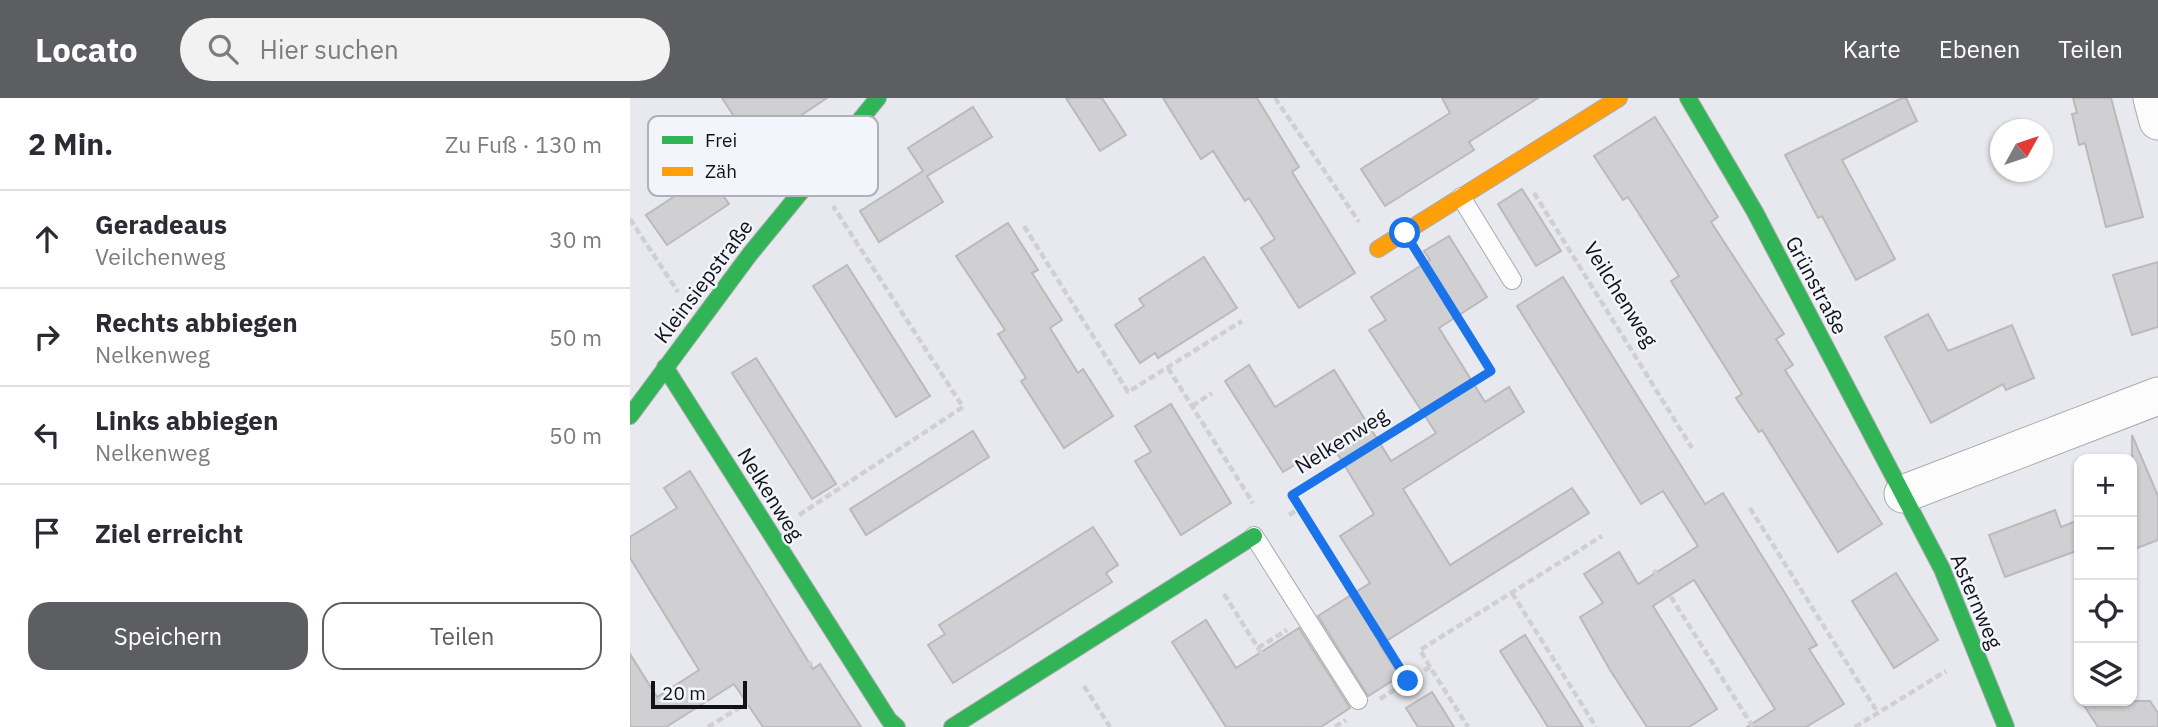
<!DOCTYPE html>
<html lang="de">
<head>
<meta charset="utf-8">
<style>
  :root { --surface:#fff; --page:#f2f2f3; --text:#2b2b33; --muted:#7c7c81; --line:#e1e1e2; --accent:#5d5e62 }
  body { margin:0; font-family:"IBM Plex Sans",sans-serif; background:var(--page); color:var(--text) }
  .controls { position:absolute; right:21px; bottom:21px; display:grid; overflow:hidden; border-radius:14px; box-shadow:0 2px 5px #0004 }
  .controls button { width:63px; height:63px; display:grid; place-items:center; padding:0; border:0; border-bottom:2px solid var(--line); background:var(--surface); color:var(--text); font:35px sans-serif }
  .compass { position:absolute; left:1360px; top:21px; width:63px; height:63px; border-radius:50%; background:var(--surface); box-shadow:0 2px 5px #0004; rotate:50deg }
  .scale { position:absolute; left:21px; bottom:18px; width:96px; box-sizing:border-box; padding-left:7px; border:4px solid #121316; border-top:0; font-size:19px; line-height:24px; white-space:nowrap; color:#121316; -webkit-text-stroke:5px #f3f5fd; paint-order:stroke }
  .stop { position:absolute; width:21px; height:21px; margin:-16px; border:5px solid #1a73e8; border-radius:50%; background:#fff }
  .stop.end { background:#1a73e8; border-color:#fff; box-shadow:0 2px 7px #0008 }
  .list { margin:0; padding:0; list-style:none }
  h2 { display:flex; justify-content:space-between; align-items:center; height:91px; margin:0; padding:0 28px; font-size:30px }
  h2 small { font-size:23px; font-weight:400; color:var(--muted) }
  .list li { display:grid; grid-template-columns:46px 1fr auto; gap:21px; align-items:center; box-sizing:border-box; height:98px; padding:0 28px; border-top:2px solid var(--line) }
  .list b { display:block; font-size:26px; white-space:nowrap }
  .list p { margin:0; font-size:23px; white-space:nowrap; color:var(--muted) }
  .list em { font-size:23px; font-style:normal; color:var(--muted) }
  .actions { display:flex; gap:14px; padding:21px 28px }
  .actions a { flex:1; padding:16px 0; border:2px solid var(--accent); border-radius:21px; text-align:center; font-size:24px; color:var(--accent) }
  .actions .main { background:var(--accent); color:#fff }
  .icon { flex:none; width:38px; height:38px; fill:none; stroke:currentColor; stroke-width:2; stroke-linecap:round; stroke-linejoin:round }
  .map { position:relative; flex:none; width:1528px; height:629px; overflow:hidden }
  header { display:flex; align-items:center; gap:42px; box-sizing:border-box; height:98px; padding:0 35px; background:var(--accent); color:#fff }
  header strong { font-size:33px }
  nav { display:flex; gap:38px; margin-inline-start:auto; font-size:24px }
  .search { width:490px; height:63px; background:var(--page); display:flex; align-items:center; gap:18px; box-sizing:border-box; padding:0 24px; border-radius:38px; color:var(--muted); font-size:26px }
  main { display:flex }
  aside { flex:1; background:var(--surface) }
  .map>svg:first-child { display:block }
  .building { fill:#d0cfd1; stroke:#bab9bb; stroke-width:2 }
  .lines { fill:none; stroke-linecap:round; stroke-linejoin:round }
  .lane-casing { stroke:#aaabaf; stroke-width:20 }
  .street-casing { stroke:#aaabaf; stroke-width:39 }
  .fast-casing { stroke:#aaabaf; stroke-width:18 }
  .slow-casing { stroke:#aaabaf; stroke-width:18 }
  .path { stroke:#d0d0d2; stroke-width:4.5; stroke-dasharray:7 3.5; stroke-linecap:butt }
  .lane { stroke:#fcfcfc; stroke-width:18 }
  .street { stroke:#fcfcfc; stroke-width:37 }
  .fast { stroke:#30b455; stroke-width:16 }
  .slow { stroke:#ff9f0a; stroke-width:16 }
  .route { stroke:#1a73e8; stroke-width:9 }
  .labels { text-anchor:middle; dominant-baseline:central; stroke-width:5; stroke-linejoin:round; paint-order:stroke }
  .street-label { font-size:21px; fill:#121316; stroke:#f3f5fd }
  .key { fill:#f3f5fd; stroke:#b0b1b8; stroke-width:2 }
  .key-label { font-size:19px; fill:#121316 }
</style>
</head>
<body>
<header>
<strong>Locato</strong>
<div class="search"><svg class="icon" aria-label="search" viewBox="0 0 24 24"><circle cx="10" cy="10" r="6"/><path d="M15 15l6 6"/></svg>Hier suchen</div>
<nav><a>Karte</a><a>Ebenen</a><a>Teilen</a></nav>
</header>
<main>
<aside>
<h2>2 Min.<small>Zu Fuß · 130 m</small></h2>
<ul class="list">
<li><svg class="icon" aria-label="ahead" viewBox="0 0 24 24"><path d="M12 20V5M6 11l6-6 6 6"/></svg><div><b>Geradeaus</b><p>Veilchenweg</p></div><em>30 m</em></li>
<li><svg class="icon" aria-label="right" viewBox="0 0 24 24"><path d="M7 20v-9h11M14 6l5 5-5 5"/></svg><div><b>Rechts abbiegen</b><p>Nelkenweg</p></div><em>50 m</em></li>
<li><svg class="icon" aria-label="left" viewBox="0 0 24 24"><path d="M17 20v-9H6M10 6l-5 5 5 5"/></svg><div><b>Links abbiegen</b><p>Nelkenweg</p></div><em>50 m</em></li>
<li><svg class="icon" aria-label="arrive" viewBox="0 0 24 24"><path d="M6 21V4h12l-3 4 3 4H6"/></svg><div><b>Ziel erreicht</b></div></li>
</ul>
<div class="actions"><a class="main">Speichern</a><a>Teilen</a></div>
</aside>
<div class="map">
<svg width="1528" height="629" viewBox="0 0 1528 629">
  <rect width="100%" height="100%" fill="#e8e9ee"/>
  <g class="building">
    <path d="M92,0h105l-54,36 5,8 -63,42 14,20 -62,41 -21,-30 44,-29 -14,-21 63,-41z"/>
    <path d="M436,0h36l24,37 -26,16z"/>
    <path d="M533,0h94l42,69 -7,5 63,101 -56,35 -38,-60 14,-9 -26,-41 -4,3 -32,-50 -12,8z"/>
    <path d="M812,0h96l-69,44 5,8 -89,56 -24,-37 89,-56z"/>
    <path d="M1272,0h4l11,23 -75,39 53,99 -39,21 -34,-64 -4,2 -33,-63z"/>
    <path d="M1443,0h38l32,119 -37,10 -21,-84 -6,2 -7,-31 5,-1z"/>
    <path d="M343,9l19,30 -65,39 16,26 -64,40 -19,-31 63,-40 -15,-23z"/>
    <path d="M1025,19l63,100 -7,5 73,112 -8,5 17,26 -8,5 97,154 -44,28 -76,-122 -3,2 -23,-34 6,-4 -71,-113 8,-5 -51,-79 -5,3 -29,-44z"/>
    <path d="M892,91l39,62 -25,15 -38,-62z"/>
    <path d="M378,125l30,47 -6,3 30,47 -12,8 28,45 5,-4 30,47 -49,32 -43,-67 5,-3 -28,-44 7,-4 -49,-74z"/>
    <path d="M819,138l38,61 -48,31 46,74 24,-15 15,25 -121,77 47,76 122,-77 17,25 -209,132 20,31 -32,20 -50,-80 52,-33 -30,-47 34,-22 -43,-71 -48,29 -58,-91 24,-16 26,42 59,-37 57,91 45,-28 -67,-103 17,-10 -15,-23 59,-37 -6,-9z"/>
    <path d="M574,159l33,51 -79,50 -3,-5 -15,10 -25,-38 29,-19 -5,-7z"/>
    <path d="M1528,164v65l-26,8 -19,-60z"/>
    <path d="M217,167l83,131 -34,21 -83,-131z"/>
    <path d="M933,179l142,227 18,-11 94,152 -8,4 35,55 -38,23h-59l28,-18 -81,-129 -41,26 64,103 -28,18h-42l-37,-57 -30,-53 23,-14 -19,-29 35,-22 19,32 60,-38 -35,-55 -22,13 -124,-198z"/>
    <path d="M1298,216l20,37 64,-26 22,53 -28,12 -3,-6 -72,39 -46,-86z"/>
    <path d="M126,260l80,126 -24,15 -80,-126z"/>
    <path d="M541,306l60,99 -50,32 -46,-74 16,-9 -16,-26z"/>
    <path d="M343,333l16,26 -123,78 -16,-26z"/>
    <path d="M1502,337l26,61v44l-26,10z"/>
    <path d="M60,373l123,198 7,-5 41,63h-98l-29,-43 -68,43h-36v-73l27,43 42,-27 -69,-112v-21l47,-29 -13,-20z"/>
    <path d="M1425,412l6,17 18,-7v30l-74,27 -16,-42z"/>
    <path d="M463,429l25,38 -12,8 6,9 -159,101 -25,-38 17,-11 -6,-9z"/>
    <path d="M1266,475l42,67 -44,28 -42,-67z"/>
    <path d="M576,522l30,48 63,-40 51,80 -29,19h-95l-54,-85z"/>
    <path d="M895,537l38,60 20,32h-35l-10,-16 -38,-60z"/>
    <path d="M802,594l22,35h-36l-12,-19z"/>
    <path d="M1451,603h69l8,12v14h-60z"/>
  </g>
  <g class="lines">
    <g class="lane-casing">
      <g id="lane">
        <path d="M831,99l51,83"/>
        <path d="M624,438l104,164"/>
      </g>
    </g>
    <g class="street-casing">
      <g id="street">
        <path d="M1522,0l6,23"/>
        <path d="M1273,396l255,-98"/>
      </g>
    </g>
    <g class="fast-casing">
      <g id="fast">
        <path d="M1058,0l67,114 187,357 64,158"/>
        <path d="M35,269l224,353 8,7"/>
        <path d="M0,318l120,-162 128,-156"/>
        <path d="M322,629l302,-191"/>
      </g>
    </g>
    <g class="slow-casing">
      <path id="slow" d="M748,151l241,-151"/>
    </g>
    <g class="path">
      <path d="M645,0l84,124"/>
      <path d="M904,95l158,255"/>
      <path d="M0,121l48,73"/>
      <path d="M394,128l104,166 114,-71"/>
      <path d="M538,270l85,135"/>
      <path d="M562,308l20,-13"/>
      <path d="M1120,410l128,205"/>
      <path d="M169,417l164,-108 -130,-201"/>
      <path d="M659,417l11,-7"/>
      <path d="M1024,472l99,157"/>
      <path d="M882,495l84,134"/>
      <path d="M594,496l84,133"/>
      <path d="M628,550l29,-18"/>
      <path d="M800,569l-10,-17 182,-114"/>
      <path d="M778,583l-116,-186 199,-124 -69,-111"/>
      <path d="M454,588l26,41"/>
      <path d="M750,601l50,-32 38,60"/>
      <path d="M78,629l105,-65"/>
      <path d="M705,629l11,-7"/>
      <path d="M1225,629l91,-56"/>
    </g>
    <use href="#lane" class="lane"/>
    <use href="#street" class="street"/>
    <use href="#fast" class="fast"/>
    <use href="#slow" class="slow"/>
  </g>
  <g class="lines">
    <path class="route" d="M775,135l86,138 -199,124 116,186"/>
  </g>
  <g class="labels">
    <g class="street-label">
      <text transform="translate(73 183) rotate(-53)">Kleinsiepstraße</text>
      <text transform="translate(1187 187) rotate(62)">Grünstraße</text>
      <text transform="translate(991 196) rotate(58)">Veilchenweg</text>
      <text transform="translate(711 342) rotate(-32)">Nelkenweg</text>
      <text transform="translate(141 396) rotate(58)">Nelkenweg</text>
      <text transform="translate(1347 503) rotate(67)">Asternweg</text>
    </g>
  </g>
  <rect x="18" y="18" width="230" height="80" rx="10" class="key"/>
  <rect x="32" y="38" width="31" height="8" fill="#30b455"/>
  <rect x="32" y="69" width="31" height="9" fill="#ff9f0a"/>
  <g class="key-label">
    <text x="75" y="49">Frei</text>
    <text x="75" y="80">Zäh</text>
  </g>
</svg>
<div class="controls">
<button>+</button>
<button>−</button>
<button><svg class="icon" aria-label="locate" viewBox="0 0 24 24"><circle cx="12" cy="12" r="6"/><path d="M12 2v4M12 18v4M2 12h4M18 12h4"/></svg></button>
<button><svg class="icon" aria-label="layers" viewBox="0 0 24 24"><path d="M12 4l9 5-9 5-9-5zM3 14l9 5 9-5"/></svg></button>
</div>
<svg class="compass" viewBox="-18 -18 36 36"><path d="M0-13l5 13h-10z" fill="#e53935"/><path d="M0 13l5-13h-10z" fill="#7c7c81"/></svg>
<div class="scale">20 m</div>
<div class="stop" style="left:775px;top:135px"></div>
<div class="stop end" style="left:778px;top:583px"></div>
</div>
</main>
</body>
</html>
